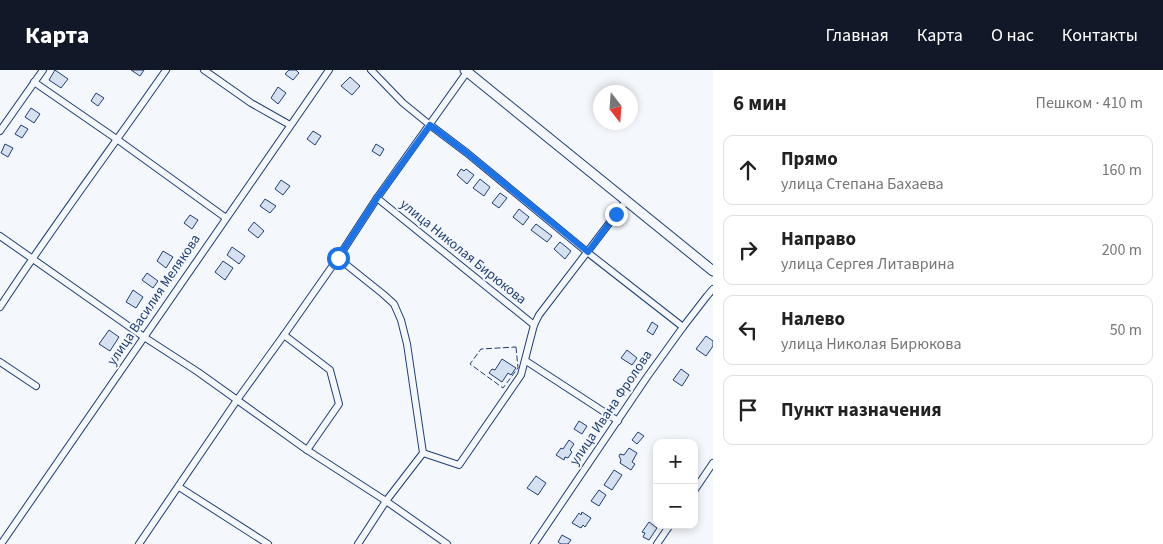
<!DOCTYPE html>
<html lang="ru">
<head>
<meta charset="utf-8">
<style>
  :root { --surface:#fff; --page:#f6f6f6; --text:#222; --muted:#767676; --line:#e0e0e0; --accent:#111827 }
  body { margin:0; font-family:"Source Sans 3",sans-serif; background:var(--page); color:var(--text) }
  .controls { position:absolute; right:15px; bottom:15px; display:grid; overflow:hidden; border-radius:10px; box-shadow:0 2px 8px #0003 }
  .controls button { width:45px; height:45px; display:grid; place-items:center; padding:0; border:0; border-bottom:1px solid var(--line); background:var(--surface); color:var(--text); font:25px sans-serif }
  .compass { position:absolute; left:593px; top:15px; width:45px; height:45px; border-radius:50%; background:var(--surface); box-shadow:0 2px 8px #0003; rotate:163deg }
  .stop { position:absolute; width:15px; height:15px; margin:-11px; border:4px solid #1a73e8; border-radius:50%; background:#fff }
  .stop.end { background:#1a73e8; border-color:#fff; box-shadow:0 1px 5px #0008 }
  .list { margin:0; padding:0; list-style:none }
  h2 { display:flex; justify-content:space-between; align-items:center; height:65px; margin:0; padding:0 20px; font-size:21px }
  h2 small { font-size:16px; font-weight:400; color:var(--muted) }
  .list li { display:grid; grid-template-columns:32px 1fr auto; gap:15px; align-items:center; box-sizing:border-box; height:70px; margin:0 10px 10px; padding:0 10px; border:1px solid var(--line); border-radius:10px }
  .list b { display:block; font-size:19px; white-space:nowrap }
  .list p { margin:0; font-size:16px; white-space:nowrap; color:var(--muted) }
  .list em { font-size:16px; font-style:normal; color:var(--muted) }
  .icon { flex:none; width:28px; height:28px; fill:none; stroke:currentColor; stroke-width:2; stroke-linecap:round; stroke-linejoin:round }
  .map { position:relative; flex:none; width:713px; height:474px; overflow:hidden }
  header { display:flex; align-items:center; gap:30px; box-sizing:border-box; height:70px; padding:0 25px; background:var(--accent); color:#fff }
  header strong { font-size:24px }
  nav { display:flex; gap:28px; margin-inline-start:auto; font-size:18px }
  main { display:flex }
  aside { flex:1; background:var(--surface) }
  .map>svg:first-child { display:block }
  .building { fill:#d5e0f0; stroke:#1d3f73 }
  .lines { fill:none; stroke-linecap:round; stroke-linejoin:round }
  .street-casing { stroke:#1d3f73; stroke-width:8 }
  .secondary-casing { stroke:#1d3f73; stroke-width:11 }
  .street { stroke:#f4f7fb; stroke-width:6 }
  .secondary { stroke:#f4f7fb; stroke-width:9 }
  .fence { stroke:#1d3f73; stroke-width:1; stroke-dasharray:6 2.5; stroke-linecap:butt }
  .route { stroke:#1a73e8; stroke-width:6 }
  .labels { text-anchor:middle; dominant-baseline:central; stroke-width:4; stroke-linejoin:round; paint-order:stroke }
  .street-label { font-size:14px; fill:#1d3f73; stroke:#f4f7fb }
</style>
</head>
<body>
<header>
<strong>Карта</strong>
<nav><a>Главная</a><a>Карта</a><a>О нас</a><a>Контакты</a></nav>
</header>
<main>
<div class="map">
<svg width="713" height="474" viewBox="0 0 713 474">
  <rect width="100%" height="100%" fill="#f4f7fb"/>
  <g class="building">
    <path d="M55,0l13,9 -7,9 -12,-8z"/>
    <path d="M131,0h13l-4,6z"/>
    <path d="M289,0h7l3,3 -6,7 -8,-6z"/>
    <path d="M350,7l10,9 -8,9 -11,-9z"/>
    <path d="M278,17l8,6 -8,11 -7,-6z"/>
    <path d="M96,23l8,5 -6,8 -7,-5z"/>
    <path d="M31,38l9,6 -6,9 -9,-6z"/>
    <path d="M21,55l7,4 -6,9 -7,-4z"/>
    <path d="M313,61l8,5 -6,9 -8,-6z"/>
    <path d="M5,74l8,4 -5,9 -7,-4z"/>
    <path d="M376,74l8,5 -4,7 -8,-5z"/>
    <path d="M461,99l3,2 2,-2 8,6 -7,9 -10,-9z"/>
    <path d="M480,109l10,8 -6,9 -11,-8z"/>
    <path d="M281,110l9,6 -7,9 -8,-6z"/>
    <path d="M500,123l7,5 -8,10 -7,-5z"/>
    <path d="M265,129l11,7 -6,7 -10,-7z"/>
    <path d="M519,139l10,8 -6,8 -10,-8z"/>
    <path d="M190,145l8,5 -6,9 -8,-6z"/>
    <path d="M254,152l10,9 -6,7 -10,-8z"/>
    <path d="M536,154l16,12 -5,6 -16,-12z"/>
    <path d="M560,172l11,9 -6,8 -11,-10z"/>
    <path d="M232,177l13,9 -6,8 -12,-9z"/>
    <path d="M163,181l10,6 -7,11 -9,-7z"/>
    <path d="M223,191l10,7 -8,12 -10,-8z"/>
    <path d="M147,203l11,8 -5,7 -11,-8z"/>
    <path d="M133,220l10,7 -7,11 -10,-6z"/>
    <path d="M652,252l6,4 -5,9 -6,-4z"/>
    <path d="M109,260l10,7 -9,14 -11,-7z"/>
    <path d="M706,266l7,5v5l-7,10 -10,-7z"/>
    <path d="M627,280l10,8 -5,7 -11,-7z"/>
    <path d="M502,289l14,9 -5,7 -3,-2 -6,9 -13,-9 3,-4 3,1z"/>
    <path d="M681,299l8,6 -7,11 -9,-6z"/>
    <path d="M579,351l8,5 -5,8 -8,-5z"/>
    <path d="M638,362l6,4 -7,8 -5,-4z"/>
    <path d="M569,370l5,4 -4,6 2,2 -4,6 -3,-1 -1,3 -8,-5 5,-7 2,1z"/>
    <path d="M629,378l8,5 -5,9 3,2 -4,6 -11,-7 1,-3 -2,-4 1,-2 4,1z"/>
    <path d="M614,400l8,5 -10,15 -8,-5z"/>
    <path d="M536,406l10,7 -8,12 -11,-7z"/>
    <path d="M599,420l7,5 -7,11 -8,-5z"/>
    <path d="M582,442l9,6 -6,9 -2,-2 -2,3 -9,-5 7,-10 2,2z"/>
    <path d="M649,452l8,6 -8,12 -6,-3 2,-4 -3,-1z"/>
    <path d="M562,465l9,5 -3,4h-7l-3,-2z"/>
  </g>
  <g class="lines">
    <g class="street-casing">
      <g id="street">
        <path d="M204,0l47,33 39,22"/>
        <path d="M371,0l32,33 27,22 37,28 120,99 96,75"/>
        <path d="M34,12l84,58 108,78"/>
        <path d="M0,61l43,-61"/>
        <path d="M377,128l157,127"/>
        <path d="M0,166l144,101 54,35 109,78 79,51 61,43"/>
        <path d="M338,188l45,36 11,10 7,16 6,24 16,109 -37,48 -28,43"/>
        <path d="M0,237c53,-81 111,-158 166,-237"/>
        <path d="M284,265l46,35 9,34 -32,46"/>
        <path d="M526,291l92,60"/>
        <path d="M0,292l36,24"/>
        <path d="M423,383l36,12 62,-90 13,-50 5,-10 88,-115"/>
        <path d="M179,417l89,57"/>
        <path d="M694,421l19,-28"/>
        <path d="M1,474l328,-474"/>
        <path d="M139,474l98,-144 47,-65 54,-77 39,-60 90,-126"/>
        <path d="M534,474l113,-167 36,-50 24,-31 6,-7"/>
        <path d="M657,474l13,-19"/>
      </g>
    </g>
    <g class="secondary-casing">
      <path id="secondary" d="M465,0l248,201"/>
    </g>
    <use href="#street" class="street"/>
    <use href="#secondary" class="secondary"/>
    <path class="fence" d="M516,277l2,21 -15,20 -33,-24 11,-15z"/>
  </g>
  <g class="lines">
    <path class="route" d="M338,188l39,-60 53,-73 37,28 121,99 28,-38"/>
  </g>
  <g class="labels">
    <g class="street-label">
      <text transform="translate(463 182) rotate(39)">улица Николая Бирюкова</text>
      <text transform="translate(154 230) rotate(-56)">улица Василия Мелякова</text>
      <text transform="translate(611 338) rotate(-56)">улица Ивана Фролова</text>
    </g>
  </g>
</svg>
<div class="controls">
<button>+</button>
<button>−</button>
</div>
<svg class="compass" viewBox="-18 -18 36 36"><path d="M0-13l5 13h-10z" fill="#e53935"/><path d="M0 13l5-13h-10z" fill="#767676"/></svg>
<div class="stop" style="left:338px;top:188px"></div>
<div class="stop end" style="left:616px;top:144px"></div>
</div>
<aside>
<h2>6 мин<small>Пешком · 410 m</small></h2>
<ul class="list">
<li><svg class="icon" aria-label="ahead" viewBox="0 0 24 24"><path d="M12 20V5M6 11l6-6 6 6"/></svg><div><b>Прямо</b><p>улица Степана Бахаева</p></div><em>160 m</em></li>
<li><svg class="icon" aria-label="right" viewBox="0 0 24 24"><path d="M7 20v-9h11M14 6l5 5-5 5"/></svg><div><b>Направо</b><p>улица Сергея Литаврина</p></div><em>200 m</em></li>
<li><svg class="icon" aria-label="left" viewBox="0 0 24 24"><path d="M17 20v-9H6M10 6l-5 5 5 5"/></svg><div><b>Налево</b><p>улица Николая Бирюкова</p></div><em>50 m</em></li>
<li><svg class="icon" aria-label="arrive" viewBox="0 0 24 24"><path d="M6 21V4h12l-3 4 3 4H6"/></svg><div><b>Пункт назначения</b></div></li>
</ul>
</aside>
</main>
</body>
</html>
